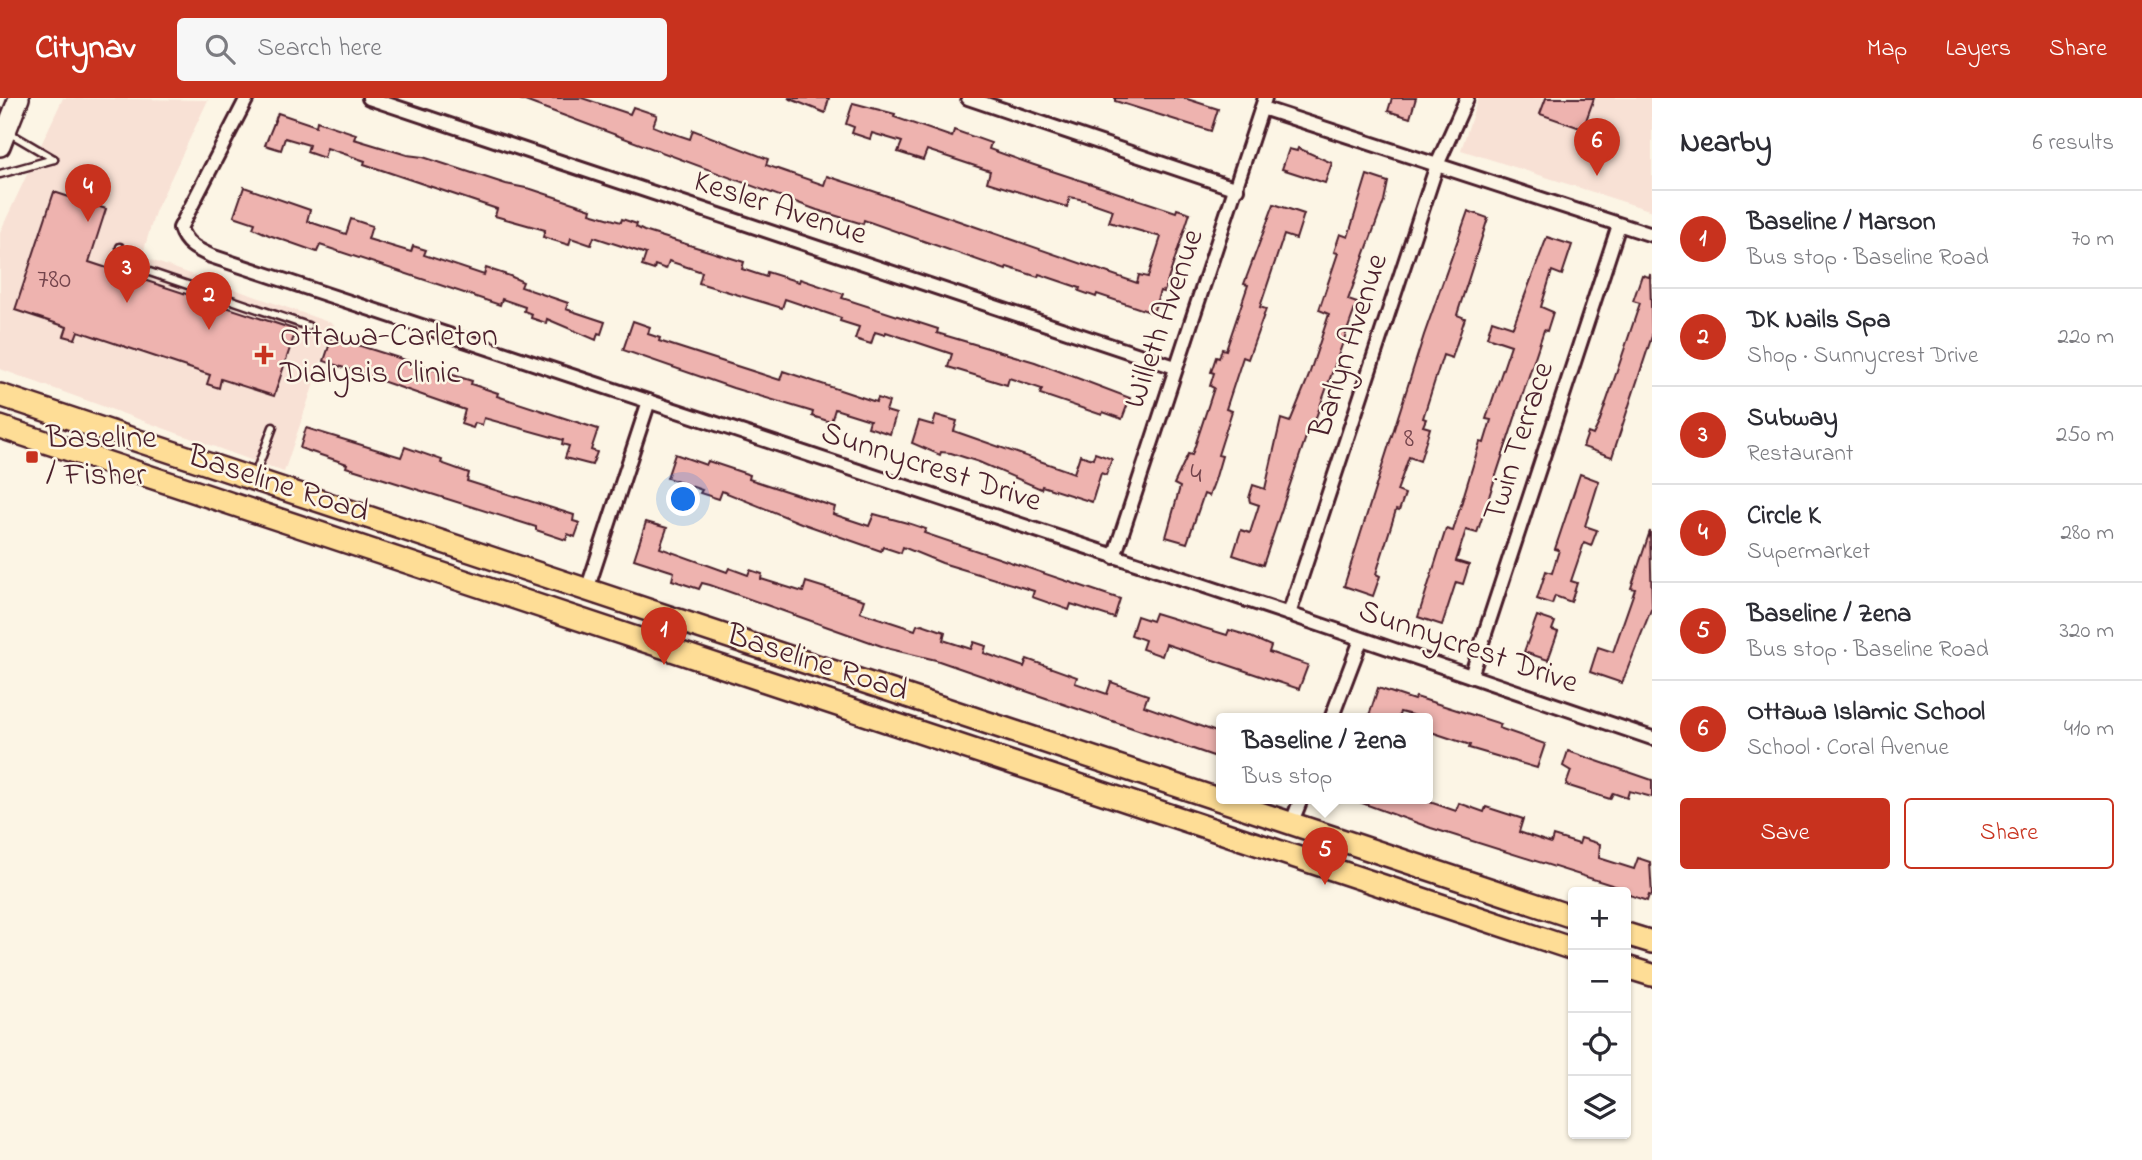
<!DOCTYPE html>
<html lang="en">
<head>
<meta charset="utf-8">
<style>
  :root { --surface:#fff; --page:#f7f7f7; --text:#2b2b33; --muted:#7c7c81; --line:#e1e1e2; --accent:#c8321e }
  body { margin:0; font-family:"Indie Flower",sans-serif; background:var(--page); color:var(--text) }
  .controls { position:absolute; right:21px; bottom:21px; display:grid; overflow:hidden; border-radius:7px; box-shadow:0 2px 5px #0004 }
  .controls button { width:63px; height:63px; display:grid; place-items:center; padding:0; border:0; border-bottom:2px solid var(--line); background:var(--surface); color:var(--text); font:35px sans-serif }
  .you { position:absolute; left:684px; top:402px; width:24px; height:24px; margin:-18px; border:5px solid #fff; border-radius:50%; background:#1a73e8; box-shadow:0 0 0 10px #1a73e833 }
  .badge { display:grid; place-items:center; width:46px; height:46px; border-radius:50%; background:var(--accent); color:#fff; font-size:23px; font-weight:700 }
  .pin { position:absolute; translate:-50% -58px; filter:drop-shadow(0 2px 4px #0008) }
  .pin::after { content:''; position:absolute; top:37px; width:24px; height:21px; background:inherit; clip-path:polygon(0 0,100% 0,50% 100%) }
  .popup { position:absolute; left:1216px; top:615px; width:217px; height:91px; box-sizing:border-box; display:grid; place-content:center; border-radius:7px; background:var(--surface); filter:drop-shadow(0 2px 5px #0005); font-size:23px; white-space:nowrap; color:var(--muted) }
  .popup b { font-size:26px; color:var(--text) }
  .popup::after { content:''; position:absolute; left:50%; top:100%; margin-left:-14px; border:14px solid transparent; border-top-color:var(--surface) }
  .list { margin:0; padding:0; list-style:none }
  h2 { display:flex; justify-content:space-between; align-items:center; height:91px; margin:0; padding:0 28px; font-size:30px }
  h2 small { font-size:23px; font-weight:400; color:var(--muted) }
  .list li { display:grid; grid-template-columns:46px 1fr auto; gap:21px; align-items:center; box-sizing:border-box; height:98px; padding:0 28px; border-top:2px solid var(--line) }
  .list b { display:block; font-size:26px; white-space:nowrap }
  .list p { margin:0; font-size:23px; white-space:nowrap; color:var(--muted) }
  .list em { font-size:23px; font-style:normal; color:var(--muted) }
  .actions { display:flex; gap:14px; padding:21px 28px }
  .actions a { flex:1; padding:16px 0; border:2px solid var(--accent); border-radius:7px; text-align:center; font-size:24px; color:var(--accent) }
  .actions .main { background:var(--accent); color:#fff }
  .icon { flex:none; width:38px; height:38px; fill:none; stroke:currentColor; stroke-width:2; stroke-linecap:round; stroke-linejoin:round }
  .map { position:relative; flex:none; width:1652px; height:1062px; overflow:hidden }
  header { display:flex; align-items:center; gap:42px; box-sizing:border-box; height:98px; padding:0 35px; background:var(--accent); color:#fff }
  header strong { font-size:33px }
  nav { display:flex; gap:38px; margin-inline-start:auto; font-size:24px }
  .search { width:490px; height:63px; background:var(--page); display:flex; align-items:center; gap:18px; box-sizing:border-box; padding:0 24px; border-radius:7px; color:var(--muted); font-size:26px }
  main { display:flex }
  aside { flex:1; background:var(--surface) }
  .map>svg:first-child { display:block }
  .built { fill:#f8e1d5 }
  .building { fill:#eeb3af; stroke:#4a1f2b; stroke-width:2 }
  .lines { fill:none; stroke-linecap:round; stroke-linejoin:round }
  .lane-casing { stroke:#4a1f2b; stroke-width:11 }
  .street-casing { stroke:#4a1f2b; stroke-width:18 }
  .secondary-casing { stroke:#4a1f2b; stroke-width:24 }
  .primary-casing { stroke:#4a1f2b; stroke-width:26 }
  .lane { stroke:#fcf5e5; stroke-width:6 }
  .street { stroke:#fcf5e5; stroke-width:12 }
  .secondary { stroke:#fcf5e5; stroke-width:19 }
  .primary { stroke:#fedd96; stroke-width:21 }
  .poi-dot { fill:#c8321e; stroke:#fcf5e5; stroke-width:2.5 }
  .labels { text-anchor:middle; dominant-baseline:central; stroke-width:5; stroke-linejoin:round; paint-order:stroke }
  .number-label { font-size:28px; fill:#73444c }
  .street-label { font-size:32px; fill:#4a1f2b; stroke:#fcf5e5 }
  .poi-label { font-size:32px; fill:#4a1f2b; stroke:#fcf5e5; text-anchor:start }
</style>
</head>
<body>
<header>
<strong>Citynav</strong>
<div class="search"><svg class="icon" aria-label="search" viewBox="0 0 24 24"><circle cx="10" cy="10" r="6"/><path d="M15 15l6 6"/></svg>Search here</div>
<nav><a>Map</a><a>Layers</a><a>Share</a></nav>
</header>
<main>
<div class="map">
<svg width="1652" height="1062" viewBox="0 0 1652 1062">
  <rect width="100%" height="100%" fill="#fcf5e5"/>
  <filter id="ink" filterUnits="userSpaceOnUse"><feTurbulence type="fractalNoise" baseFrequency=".0143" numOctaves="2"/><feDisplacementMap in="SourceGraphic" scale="14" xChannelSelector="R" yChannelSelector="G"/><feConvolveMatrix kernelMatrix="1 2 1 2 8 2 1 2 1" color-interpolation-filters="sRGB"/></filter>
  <g filter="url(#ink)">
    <g class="built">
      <path d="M63,0l145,2 -53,112 -13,45 192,67 -50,148 -284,-103v-137z"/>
      <path d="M1478,0h174v113l-191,-61z"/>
    </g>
    <g class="building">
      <path d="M517,0h65l48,16 3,-7 24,8 -4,11 10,4 27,9 3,-9 75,29 -2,6 58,20 3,-9 46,15 264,92 2,-8 9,2 13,-40 -52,-15 4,-12 -29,-10 -14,-3 -3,10 -80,-25 3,-11 -63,-21 -4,10 -25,-8 4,-10 -30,-9 -2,6 -18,-6 2,-6 -8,-3 7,-21 42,11 -1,3 58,20 2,-7 37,13 -2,6 45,16 142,47 1,-3 13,4 -26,79 -4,-1 -7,22 -56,-19 -1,3 -17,-6 1,-3 -41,-14 -1,3 -31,-10 -1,3 -142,-50 -1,4 -46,-14z"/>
      <path d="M788,0h41l-4,15z"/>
      <path d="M1115,0h69l34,11 -7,22 -96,-30z"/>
      <path d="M1392,0h24l-6,20 -22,-7z"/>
      <path d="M1546,0h48l-11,31 -43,-15z"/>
      <path d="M278,15l38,13 1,-5 39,13 -2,5 53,16 16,2 83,27 25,5 60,20 -1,4 31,9 1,-3 15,5 -1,3 8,4 100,31 -2,7 24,8 1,-5 32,10 1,-3 44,15 -2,4 96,31 -1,4 98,29 95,36 -8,21 -19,-7 -1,3 -62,-21 2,-5 -33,-11 -2,7 -59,-18 4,-13 -66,-22 -1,3 -10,-3 -4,12 -16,-5 4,-12 -19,-6 1,-3 -56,-19 -3,9 -83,-25 3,-11 -33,-11 -3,8 -11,-4 -1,5 -12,-4 4,-12 -52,-17 -3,8 -20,-7 -2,7 -26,-8 2,-7 -50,-14 2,-7 -133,-45 1,-3 -38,-13 -3,10 -17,-6 2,-7 -24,-7 -4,12 -16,-5z"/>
      <path d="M1298,50l34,15 -7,20 -43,-14 7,-20 8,2z"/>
      <path d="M1367,77l21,7 -4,19 -36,99 9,3 -43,120 -3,-1 -48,143 -30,-10 8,-25 9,3 9,-28 -9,-3 -1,-4 4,-13 12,4 16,-70 9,3 18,-44 21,-64 -10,-4 19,-57 -4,-1 6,-18 8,3z"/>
      <path d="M244,89l66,23 -3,11 39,13 5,-15 21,7 -4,13 43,13 2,-6 13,4 -2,5 60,20 2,-7 24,8 13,6 -2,5 47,16 -2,6 39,13 -4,12 -3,-1 -2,7 -49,-21 -1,4 -15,-5 1,-4 -8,-3 1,-4 -23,-8 -2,6 -180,-60 -3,7 -48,-17 -16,-7 2,-5 -21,-7z"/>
      <path d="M54,94l52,17 -17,53 207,68 -22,66 -53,-17 -2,9 -12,-4 3,-9 -132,-44 -3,8 -11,-3 3,-9 -52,-17z"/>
      <path d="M1274,106l30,10 -8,25 -12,-4 -24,72 6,2 -18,50 -5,-2 -17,52 6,2 -14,44 4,1 -7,24 -6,16 -5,-2 -17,49 -21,-6 14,-50 -6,-3 14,-30 4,1 22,-67 -4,-2 4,-13 -3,-1 5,-15 3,1 3,-9 4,1 22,-65 -4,-1z"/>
      <path d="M1468,113l20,7 -31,97 8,3 -13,40 -9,-3 -20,63 3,1 -3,7 7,2 -10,33 -11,-4 -12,34 8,3 -6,17 -3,-1 -20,64 4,2 -7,20 -29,-10 80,-251z"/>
      <path d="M1547,139l25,8 -10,30 -10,-4 -11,36 12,5 -6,19 -3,-1 -67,203 -11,-3 -10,31 13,4 -6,19 -7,-2 -14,43 -24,-8 28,-88 7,2 27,-89 4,1 7,-23 -5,-1 25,-74 -24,-8 5,-17 21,7z"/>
      <path d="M1650,176l2,62 -40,121 -29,-10 5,-14 5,2 6,-12 18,-52 23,-68 -7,-2 9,-26 7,2z"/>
      <path d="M633,223l17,6 -2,7 12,4 -1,3 121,39 3,-9 93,31 2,-4 11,4 -3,9 10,3 -6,20 -22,-7 2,-7 -35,-11 -4,13 -19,-6 1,-4 -80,-24 -110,-38z"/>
      <path d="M332,239l140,44 -1,3 27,9 -1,3 101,33 -7,21 6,2 -5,13 -27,-7 4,-12 -7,-2 1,-4 -79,-22 -2,7 -7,-2 -2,5 -12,-4 4,-14 -141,-49z"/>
      <path d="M936,317l21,6 -3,10 120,42 6,-18 13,4 2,-6 17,6 -6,16 -5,-2 -9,29 -50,-16 -1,3 -62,-27 -28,-9 -10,-1 -1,3 -28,-12 7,-22 14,4z"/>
      <path d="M306,330l95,29 4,-10 37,13 -1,3 28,10 -2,8 107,34 -1,6 7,2 -5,14 -7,-3 -2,6 -30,-10v-3l-190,-60 1,-3 -47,-16z"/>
      <path d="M675,356l31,11 2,-4 42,14 -1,4 86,28 -2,7 36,12 5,-12 37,10 15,5 -2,4 196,66 -6,19 -43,-14 -2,6 -37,-13 2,-6 -92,-28 -39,-16 -2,6 -18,-6 -2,4 -80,-28 -79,-32 -3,8 -19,-6 2,-3 -35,-12z"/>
      <path d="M1580,376l19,7 -14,45 12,4 -6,16 -7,-3 -13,38 6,2 -6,19 -16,-6 -3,8 -15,-5 9,-28 6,2 7,-23 -4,-1z"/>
      <path d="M646,424l21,6 -7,20 67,24 2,-4 19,7 2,-5 12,4 -1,5 42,13 3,-10 58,18 -4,12 55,18 2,-5 5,-1 23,8 -2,8 28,9 3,-7 12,4 -2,7 40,14 3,-8 50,18 -2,6 32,11 4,-12 37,13 -4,11 78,28v25l-286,-99 -46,-11 -180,-64 -8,-2 -3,6 -27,-9 2,-8 -40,-13z"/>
      <path d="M1650,433l2,76 -30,76 -32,-11 8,-25 15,5 22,-63 -4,-1z"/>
      <path d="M1155,515l72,22 2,-5 17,5 25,11 -2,6 39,13 -9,24 -133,-45 -4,12 -20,-7 3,-9 -14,-5 6,-19 15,5z"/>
      <path d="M1537,518l18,6 -3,8 6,2 -10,28 -24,-8z"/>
      <path d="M1378,590l36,12 2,-3 63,20 22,7 -2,4 46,16 -8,24 -68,-20 1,-3 -42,-14v-12l-28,-7 -2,7h-30z"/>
      <path d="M1568,653l84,29v17l-23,-6 -2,7 -14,-5 -3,6 -44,-14 5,-14 -8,-5z"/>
      <path d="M1360,701h61l35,12 3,-8 25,9 2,-5 37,12 -4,13 32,11 2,-7 26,8 2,-6 19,6 -1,14 35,11 4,-11 12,4 2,34 -3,-1 -2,6 -29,-10v-4l-187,-59 -72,-26z"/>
    </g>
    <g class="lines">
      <g class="lane-casing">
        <g id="lane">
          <path d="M8,34l46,27"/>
          <path d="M0,76l54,-15"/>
          <path d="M120,149l6,17 182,62"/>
          <path d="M254,379l19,-50"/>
        </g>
      </g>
      <g class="street-casing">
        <g id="street">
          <path d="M247,0l-67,130c5,16 16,21 31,28l1078,358 363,124"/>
          <path d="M369,0l806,269"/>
          <path d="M968,0l269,91"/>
          <path d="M1262,10l390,127"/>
          <path d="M1114,459l151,-459"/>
          <path d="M587,492l62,-189"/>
          <path d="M1289,516l148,-449 30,-67"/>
          <path d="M1471,578l148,-451"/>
          <path d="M1331,621l30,-79"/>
          <path d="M1291,726l10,-25"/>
        </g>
      </g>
      <g class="secondary-casing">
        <path id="secondary" d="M0,48l19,-48"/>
      </g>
      <g class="primary-casing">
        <g id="primary">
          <path d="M0,297l1573,522"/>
          <path d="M0,329l1573,522"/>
          <path d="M1626,836l26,8"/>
          <path d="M1626,869l26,8"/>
        </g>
      </g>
      <use href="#lane" class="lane"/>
      <use href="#street" class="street"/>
      <use href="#secondary" class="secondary"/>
      <use href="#primary" class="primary"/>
    </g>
  </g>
  <g class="poi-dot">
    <path d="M260.5 246.5h7v7h7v7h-7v7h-7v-7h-7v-7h7z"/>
    <rect x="25" y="352" width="14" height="14" rx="3.5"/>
  </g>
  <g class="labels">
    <g class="number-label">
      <text x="54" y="182">780</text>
      <text x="1409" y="341">8</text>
      <text x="1196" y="377">4</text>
    </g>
    <g class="street-label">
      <text transform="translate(780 111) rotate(18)">Kesler Avenue</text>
      <text transform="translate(1165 221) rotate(-71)">Willeth Avenue</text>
      <text transform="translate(1350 248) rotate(-72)">Barlyn Avenue</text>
      <text transform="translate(1520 344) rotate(-72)">Twin Terrace</text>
      <text transform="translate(931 370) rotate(18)">Sunnycrest Drive</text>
      <text transform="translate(278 387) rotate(18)">Baseline Road</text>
      <text transform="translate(1468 550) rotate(19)">Sunnycrest Drive</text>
      <text transform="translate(817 566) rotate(18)">Baseline Road</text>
    </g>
    <g class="poi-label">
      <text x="280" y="239">Ottawa-Carleton<tspan x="280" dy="37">Dialysis Clinic</tspan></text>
      <text x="46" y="341">Baseline<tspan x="46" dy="37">/ Fisher</tspan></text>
    </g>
  </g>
</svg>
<div class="controls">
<button>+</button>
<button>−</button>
<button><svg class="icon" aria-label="locate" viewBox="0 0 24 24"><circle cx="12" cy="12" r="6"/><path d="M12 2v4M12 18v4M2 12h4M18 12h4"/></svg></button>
<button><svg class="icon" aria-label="layers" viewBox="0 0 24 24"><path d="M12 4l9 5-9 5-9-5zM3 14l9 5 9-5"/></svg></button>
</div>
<div class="you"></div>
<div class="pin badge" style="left:664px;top:567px">1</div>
<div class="pin badge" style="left:209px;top:232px">2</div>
<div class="pin badge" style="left:127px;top:205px">3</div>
<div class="pin badge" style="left:88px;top:124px">4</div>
<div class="pin badge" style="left:1325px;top:787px">5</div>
<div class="popup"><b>Baseline / Zena</b>Bus stop</div>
<div class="pin badge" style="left:1597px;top:78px">6</div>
</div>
<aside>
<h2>Nearby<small>6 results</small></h2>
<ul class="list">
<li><span class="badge">1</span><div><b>Baseline / Marson</b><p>Bus stop · Baseline Road</p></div><em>70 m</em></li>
<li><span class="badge">2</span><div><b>DK Nails Spa</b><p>Shop · Sunnycrest Drive</p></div><em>220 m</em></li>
<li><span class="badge">3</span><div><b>Subway</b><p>Restaurant</p></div><em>250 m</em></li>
<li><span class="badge">4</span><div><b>Circle K</b><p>Supermarket</p></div><em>280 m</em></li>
<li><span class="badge">5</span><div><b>Baseline / Zena</b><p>Bus stop · Baseline Road</p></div><em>320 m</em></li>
<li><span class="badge">6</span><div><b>Ottawa Islamic School</b><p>School · Coral Avenue</p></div><em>410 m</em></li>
</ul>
<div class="actions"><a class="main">Save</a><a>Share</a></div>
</aside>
</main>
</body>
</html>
